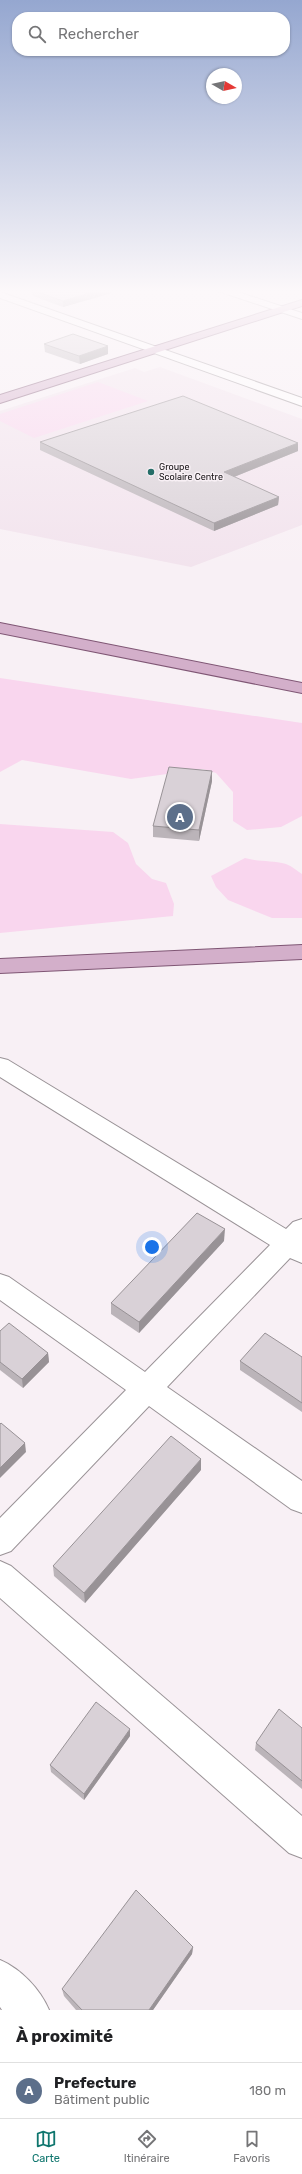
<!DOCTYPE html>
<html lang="fr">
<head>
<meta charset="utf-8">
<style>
  :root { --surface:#fff; --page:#f6f6f6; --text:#202124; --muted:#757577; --line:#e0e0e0; --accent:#0f766e }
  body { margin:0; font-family:Rubik,sans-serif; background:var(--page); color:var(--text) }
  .compass { position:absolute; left:206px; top:68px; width:36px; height:36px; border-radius:50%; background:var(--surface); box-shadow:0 1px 3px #0004; rotate:99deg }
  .you { position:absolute; left:152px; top:1247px; width:14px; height:14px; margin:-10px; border:3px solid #fff; border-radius:50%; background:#1a73e8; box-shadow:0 0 0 6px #1a73e833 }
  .badge { display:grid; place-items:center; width:26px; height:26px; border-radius:50%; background:var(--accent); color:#fff; font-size:13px; font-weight:700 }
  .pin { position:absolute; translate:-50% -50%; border:2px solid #fff; box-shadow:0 1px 4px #0006 }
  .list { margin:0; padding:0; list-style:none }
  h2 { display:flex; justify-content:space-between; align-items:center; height:52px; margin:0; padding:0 16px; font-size:17px }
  h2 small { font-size:13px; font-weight:400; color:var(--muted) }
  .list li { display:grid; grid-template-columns:26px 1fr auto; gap:12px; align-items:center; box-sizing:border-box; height:56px; padding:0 16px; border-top:1px solid var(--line) }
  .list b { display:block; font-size:15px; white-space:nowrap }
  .list p { margin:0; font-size:13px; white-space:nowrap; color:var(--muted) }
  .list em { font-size:13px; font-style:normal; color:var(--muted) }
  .icon { flex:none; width:22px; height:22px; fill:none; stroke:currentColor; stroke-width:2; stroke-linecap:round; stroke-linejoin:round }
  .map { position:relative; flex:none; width:302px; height:2010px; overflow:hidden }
  .search { position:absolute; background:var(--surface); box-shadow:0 1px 3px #0004; left:12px; right:12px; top:12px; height:44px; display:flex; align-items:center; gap:10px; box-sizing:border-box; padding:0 14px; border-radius:16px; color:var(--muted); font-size:15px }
  .sheet { height:108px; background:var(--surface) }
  nav { display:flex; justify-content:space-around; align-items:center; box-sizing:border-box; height:56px; border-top:1px solid var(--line); background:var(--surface); font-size:11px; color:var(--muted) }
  nav a { display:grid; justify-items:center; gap:2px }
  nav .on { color:var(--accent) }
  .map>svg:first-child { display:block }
  .built { fill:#f2e3ed }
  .green { fill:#f9d6ee }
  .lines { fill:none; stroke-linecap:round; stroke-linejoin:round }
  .minor-casing { stroke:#9a9397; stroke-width:2 }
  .major-casing { stroke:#7f5674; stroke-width:2 }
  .minor { fill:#fff; fill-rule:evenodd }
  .major { fill:#d3afca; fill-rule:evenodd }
  .wall { fill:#bbb4b9 }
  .shaded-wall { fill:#989296 }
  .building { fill:#d9d1d7; stroke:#989296 }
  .poi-dot { fill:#256e68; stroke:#f8f0f5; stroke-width:1.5 }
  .labels { text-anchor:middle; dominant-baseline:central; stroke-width:3; stroke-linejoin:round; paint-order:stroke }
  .far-poi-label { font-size:9px; fill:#181517; stroke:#f8f0f5; text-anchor:start }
</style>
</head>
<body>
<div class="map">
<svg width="302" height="2010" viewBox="0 0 302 2010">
  <rect width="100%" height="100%" fill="#f8f0f5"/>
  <path class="built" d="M160,367l142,52v106l-111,42 -191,-38v-118l135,-43 9,4z"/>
  <g class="green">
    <path d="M98,382l50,19 -114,37 -34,-17v-7z"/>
    <path d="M0,678l302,45v93l-21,11 -34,3 -14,-9v-29l-17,-19 -13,-4 -72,10 -109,-19 -22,12z"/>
    <path d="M0,824l113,8 15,11 8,21 16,15 14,4 8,21 -1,12 -173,17z"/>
    <path d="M245,858c13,4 27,2 41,6 6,2 11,7 16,10v44h-30l-44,-18 -12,-13 -5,-11z"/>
  </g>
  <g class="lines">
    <g class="minor-casing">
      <g id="minor">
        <path d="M212,289h17l73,24v6z"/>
        <path d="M0,292l302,106v8l-302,-108z"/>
        <path d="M0,1058l8,2 278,169 7,-7 9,-3v44l-12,-5 -123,129 135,94v32l-11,-4 -142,-103 -138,145 -11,4v-37l126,-128 -126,-90v-26l9,3 136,95 125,-127 -270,-168z"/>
        <path d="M0,1561l11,5 291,250v42l-13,-5 -289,-255z"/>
        <path d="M0,1960c21,9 40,29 49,50h-47l-2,-3z"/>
      </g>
    </g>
    <g class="major-casing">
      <g id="major">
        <path d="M302,300v6l-302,97v-8z"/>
        <path d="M0,623l302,60v10l-302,-60z"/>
        <path d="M302,945v14l-302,14v-14z"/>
      </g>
    </g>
    <use href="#minor" class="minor"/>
    <use href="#major" class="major"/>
  </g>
  <g class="wall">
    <path d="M32,290l80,3 -49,14 -30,-11z"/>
    <path d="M44,344l64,10 -28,10 -35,-12z"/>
    <path d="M40,442l258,9 -64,26 45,20 -1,8 -64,26 -174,-81z"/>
    <path d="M212,771v10l-13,60 -46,-4v-11z"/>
    <path d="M224,1241l-85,92 -28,-19v-11z"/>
    <path d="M0,1331l48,22 1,9 -26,26 -23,-18z"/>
    <path d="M302,1357v55l-62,-42v-9z"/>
    <path d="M201,1470l-116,133 -31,-27 -1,-10z"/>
    <path d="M302,1728v61l-47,-39 1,-7z"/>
    <path d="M130,1736l-46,64 -33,-28 -1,-7z"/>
    <path d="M193,1947l-1,7 -39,56h-77l-12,-14 -2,-7z"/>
  </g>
  <g class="shaded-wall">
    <path d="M103,289h9v4l-49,14v-6z"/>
    <path d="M108,346v8l-28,10 -1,-8z"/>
    <path d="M298,443v8l-74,30v-9z"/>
    <path d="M279,497l-1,8 -64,26v-8z"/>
    <path d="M212,771v10l-13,60v-11z"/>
    <path d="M225,1229l-1,12 -85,92v-11z"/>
    <path d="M48,1353l1,9 -26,26 -1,-9z"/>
    <path d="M25,1443l1,9 -26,26v-10z"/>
    <path d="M201,1459v11l-116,133 -1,-10z"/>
    <path d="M130,1729v7l-46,64v-6z"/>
    <path d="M193,1947l-1,7 -39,56h-4z"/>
  </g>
  <g class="building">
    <path d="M36,289h67l-40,12 -31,-11z"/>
    <path d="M73,334l35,12 -29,10 -35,-12z"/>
    <path d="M183,396l115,47 -74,29 55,25 -65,26 -174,-81z"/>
    <path d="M169,767l43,4 -13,59 -46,-4z"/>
    <path d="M197,1213l28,16 -86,93 -28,-19z"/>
    <path d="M9,1323l39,30 -26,26 -22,-17v-31z"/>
    <path d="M265,1333l37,24v46l-62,-42z"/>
    <path d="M1,1423l24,20 -25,25v-44z"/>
    <path d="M171,1436l30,23 -117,134 -31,-27z"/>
    <path d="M96,1702l34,27 -46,65 -34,-29z"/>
    <path d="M279,1709l23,19v53l-46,-38z"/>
    <path d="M136,1890l57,57 -44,63h-67l-20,-21z"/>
  </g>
  <linearGradient id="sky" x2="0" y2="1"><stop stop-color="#95a7d0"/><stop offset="0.51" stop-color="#fcf8fa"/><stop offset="1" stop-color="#fcf8fa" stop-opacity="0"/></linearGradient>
  <rect width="302" height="571" fill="url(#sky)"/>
  <circle class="poi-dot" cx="151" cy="472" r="4"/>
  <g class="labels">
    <g class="far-poi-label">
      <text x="159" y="467">Groupe<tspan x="159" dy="10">Scolaire Centre</tspan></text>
    </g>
  </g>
</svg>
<svg class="compass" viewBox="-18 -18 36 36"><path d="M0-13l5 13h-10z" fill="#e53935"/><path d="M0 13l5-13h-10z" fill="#757577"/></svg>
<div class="you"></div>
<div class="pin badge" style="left:180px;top:817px;background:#5c6f8a">A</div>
<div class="search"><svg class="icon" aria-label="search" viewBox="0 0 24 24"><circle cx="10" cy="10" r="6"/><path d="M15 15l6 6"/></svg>Rechercher</div>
</div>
<section class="sheet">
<h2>À proximité<small></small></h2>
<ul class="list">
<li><span class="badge" style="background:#5c6f8a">A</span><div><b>Prefecture</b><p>Bâtiment public</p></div><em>180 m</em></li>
</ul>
</section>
<nav>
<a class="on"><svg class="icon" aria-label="map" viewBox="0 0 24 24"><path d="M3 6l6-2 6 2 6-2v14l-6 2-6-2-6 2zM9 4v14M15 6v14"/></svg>Carte</a>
<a><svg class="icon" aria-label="directions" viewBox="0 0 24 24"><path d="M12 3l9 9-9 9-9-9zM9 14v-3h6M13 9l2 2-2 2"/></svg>Itinéraire</a>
<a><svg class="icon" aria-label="saved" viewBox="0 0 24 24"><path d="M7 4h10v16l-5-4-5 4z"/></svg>Favoris</a>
</nav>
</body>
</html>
